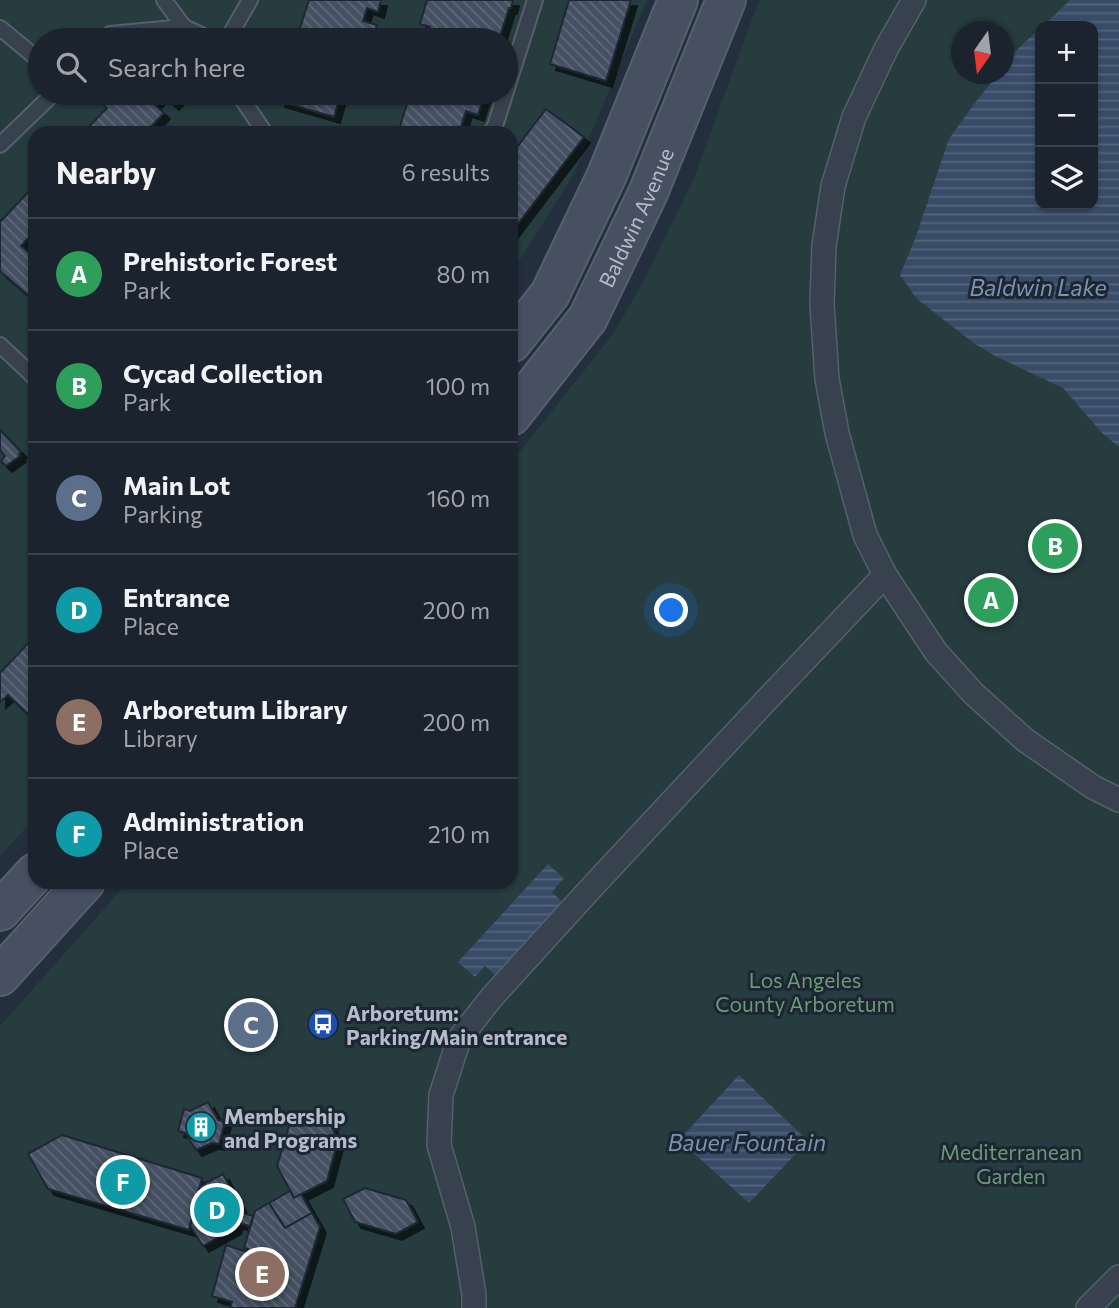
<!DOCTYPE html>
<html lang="en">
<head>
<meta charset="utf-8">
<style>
  :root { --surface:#1b232e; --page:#242b36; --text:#f1f3f6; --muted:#a0a4aa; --line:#39404a; --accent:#8ab4f8 }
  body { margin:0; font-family:Commissioner,sans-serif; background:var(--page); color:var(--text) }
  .controls { position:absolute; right:21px; top:21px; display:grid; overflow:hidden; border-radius:14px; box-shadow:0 2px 5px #0004 }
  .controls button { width:63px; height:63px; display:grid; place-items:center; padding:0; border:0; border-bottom:2px solid var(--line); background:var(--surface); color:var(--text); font:35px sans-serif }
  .compass { position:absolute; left:951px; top:21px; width:63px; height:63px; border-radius:50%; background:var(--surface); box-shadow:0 2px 5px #0004; rotate:194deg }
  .you { position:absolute; left:672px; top:611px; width:24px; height:24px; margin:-18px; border:5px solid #fff; border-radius:50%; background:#1a73e8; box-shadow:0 0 0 10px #1a73e833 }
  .badge { display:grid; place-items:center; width:46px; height:46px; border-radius:50%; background:var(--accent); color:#fff; font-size:23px; font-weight:700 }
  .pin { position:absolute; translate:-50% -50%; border:4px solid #fff; box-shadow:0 2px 7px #0006 }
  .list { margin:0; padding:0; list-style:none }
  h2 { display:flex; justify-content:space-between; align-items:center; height:91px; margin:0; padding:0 28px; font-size:30px }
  h2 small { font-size:23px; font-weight:400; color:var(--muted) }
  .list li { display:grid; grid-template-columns:46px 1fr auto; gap:21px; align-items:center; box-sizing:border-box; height:112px; padding:0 28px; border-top:2px solid var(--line) }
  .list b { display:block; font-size:26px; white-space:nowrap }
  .list p { margin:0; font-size:23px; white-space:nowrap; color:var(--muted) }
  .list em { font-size:23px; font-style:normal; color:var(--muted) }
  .icon { flex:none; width:38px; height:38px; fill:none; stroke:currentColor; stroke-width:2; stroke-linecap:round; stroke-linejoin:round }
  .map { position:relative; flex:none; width:1119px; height:1308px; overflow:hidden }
  .search { position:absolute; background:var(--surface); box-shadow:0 2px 5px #0004; left:28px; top:28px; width:490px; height:77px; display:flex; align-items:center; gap:18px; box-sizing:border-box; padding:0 24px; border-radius:38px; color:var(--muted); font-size:26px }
  .panel { position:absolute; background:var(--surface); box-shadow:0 2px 5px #0004; left:28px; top:126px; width:490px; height:763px; border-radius:21px }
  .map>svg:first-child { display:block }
  .green { fill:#263c3f; fill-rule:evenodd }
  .water { fill:url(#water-rules) }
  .building { fill:url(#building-back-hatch); stroke:#1f2835; stroke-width:2; filter:url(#shadow) }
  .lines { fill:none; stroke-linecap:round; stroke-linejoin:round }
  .service-casing { stroke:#565f6c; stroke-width:18 }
  .pedestrian-casing { stroke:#565f6c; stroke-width:26 }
  .secondary-casing { stroke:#565f6c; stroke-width:42 }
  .service { stroke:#38414e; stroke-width:14 }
  .pedestrian { stroke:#38414e; stroke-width:23 }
  .secondary { stroke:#465061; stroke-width:38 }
  .labels { text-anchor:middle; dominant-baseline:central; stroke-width:6; stroke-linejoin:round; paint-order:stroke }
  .street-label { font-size:21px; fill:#b4bcc9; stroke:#1d2633 }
  .park-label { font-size:21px; fill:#6b9a76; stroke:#1d2633 }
  .poi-label { font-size:21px; font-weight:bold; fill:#b4bcc9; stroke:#1d2633; text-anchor:start }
  .water-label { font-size:23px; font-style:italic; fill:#7c92b1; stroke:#1d2633 }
</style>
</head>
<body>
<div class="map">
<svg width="1119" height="1308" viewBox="0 0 1119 1308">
  <defs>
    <pattern id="water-rules" width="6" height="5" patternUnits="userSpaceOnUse" patternTransform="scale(1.75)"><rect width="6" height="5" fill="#394c67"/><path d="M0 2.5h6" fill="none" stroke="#53647b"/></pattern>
    <pattern id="building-back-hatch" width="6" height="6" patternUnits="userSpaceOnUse" patternTransform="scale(1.75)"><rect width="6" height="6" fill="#455162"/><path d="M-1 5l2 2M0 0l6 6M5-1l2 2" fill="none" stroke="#5d6877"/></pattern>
    <filter id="shadow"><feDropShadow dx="6" dy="6" stdDeviation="0" flood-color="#0009"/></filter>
  </defs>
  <rect width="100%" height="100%" fill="#242f3e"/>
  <g class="green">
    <path d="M0,0h647l-73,174 -63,100v-141h-476v685l-35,38zM40,40h466v53h-466z"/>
    <path d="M760,0h359v1308h-1119v-282l128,-144h383v-419l102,-129 28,-48 54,-110 57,-157zM1040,26h53v179h-53zM962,32h42v42h-42z"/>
  </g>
  <g class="water">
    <path d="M1070,0h49v447l-17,-14 -39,-45 -66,-31 -22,-13 -58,-45 -17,-24 15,-36 34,-100 25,-35 24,-30h6c0,-16 25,-35 36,-45v176h53v-179h-50z"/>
    <path d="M548,864l16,14 -12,14 14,14 -67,73 -14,-13 -10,11 -17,-15z"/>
    <path d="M739,1075l69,66 -59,62 -70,-63z"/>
  </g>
  <g class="building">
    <path d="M309,0h72l-3,12 -11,-4 -4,13 14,4 -5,15h-87l2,-6 10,3z"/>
    <path d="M427,0h86l-2,8h-2l-10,32h-87l1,-4 13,4 4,-13 -10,-3z"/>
    <path d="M569,0h62l-25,81 -56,-17z"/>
    <path d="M111,93l6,4 4,-4h62l-10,11 -10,-10 -9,10 10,9 -19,20h-62l24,-25 -5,-5z"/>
    <path d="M282,93h59l-7,24 -55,-16z"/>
    <path d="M405,93h80l-7,22 -12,-4 -7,22h-61l12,-39z"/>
    <path d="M546,109l38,28 -73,96v-78z"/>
    <path d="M35,185v56l-5,-5 -9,10 14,12v43l-35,-30v-49z"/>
    <path d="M0,430l21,22 -2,2 1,2 -14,10 -5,-5 4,-5 -5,-6z"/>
    <path d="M35,636v70l-7,8 -20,-19 -8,7v-29z"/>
    <path d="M208,1102l10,18 7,2 -6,22 -7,-1 -16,7 -11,-17 -7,-2 6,-22 6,2z"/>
    <path d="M322,1106l16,34 -11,41 -33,17 -17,-32 12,-40z"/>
    <path d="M62,1135l140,43 -13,52 -141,-41 -20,-35z"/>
    <path d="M223,1174l18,34 -1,4 -5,16 -32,18 -13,-20 10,-40z"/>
    <path d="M365,1188l41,12 12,22 -22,12 -41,-12 -12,-23z"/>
    <path d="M290,1191l4,7 7,-4 11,19 -27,15 -16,-25z"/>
    <path d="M269,1203l16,25 27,-15 8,14 -25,81h-65l2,-6 -20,-6 14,-51 21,7 1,-3 -4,-1 11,-37z"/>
    <path d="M240,1212l13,4 -3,10 -13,-3z"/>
  </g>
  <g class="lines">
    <g class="service-casing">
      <g id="service">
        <path d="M164,0l20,27"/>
        <path d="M0,28l40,33"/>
        <path d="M104,40l6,-6 74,-7 28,13"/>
        <path d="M227,40l23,-40"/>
        <path d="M238,93l27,40"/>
        <path d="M490,133l5,-7 40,-126"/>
        <path d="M0,145l54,-52"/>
        <path d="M0,345l35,33"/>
      </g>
    </g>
    <g class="pedestrian-casing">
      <g id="pedestrian">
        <path d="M914,0l-28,49 -32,68 -21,69 -9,60 -2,58 5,75 10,54 28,102 20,40 51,77 37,41 52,47 68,47 26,13"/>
        <path d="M474,1308v-13l-11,-68 -24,-82 2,-50 18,-56 33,-42 101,-111 167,-179 125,-132"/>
        <path d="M1088,1308l31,-31"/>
      </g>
    </g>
    <g class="secondary-casing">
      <g id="secondary">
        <path d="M511,343l39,-49 57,-119 71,-175"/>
        <path id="s1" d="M511,416l77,-98 60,-125 78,-193"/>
        <path d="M0,911l35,-38"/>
        <path d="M0,976l85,-94"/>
      </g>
    </g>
    <use href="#service" class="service"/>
    <use href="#pedestrian" class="pedestrian"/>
    <use href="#secondary" class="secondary"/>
  </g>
  <defs>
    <g id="bus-disc" transform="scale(1.575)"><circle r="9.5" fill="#1a4fb4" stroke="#1d2633"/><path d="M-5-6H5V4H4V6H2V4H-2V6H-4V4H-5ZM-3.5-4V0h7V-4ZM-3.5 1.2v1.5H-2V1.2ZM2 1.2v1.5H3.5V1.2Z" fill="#fff"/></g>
    <g id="building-disc" transform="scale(1.575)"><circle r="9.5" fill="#0f9aa8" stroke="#1d2633"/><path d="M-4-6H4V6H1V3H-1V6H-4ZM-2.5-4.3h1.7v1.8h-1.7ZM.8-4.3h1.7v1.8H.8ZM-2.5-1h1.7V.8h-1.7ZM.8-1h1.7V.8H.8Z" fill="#fff"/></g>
  </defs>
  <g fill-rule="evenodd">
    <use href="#bus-disc" x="323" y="1024"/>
    <use href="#building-disc" x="201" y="1127"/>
  </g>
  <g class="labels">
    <g class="street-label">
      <text stroke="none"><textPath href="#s1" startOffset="236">Baldwin Avenue</textPath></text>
    </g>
    <g class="park-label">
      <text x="805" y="979">Los Angeles<tspan x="805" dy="24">County Arboretum</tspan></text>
      <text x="1011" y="1151">Mediterranean<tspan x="1011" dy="24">Garden</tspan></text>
    </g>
    <g class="poi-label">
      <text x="346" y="1012">Arboretum:<tspan x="346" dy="24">Parking/Main entrance</tspan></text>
      <text x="224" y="1115">Membership<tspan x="224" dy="24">and Programs</tspan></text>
    </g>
    <g class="water-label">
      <text x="1038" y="287">Baldwin Lake</text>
      <text x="747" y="1142">Bauer Fountain</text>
    </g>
  </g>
</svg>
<div class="controls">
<button>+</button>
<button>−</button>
<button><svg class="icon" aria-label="layers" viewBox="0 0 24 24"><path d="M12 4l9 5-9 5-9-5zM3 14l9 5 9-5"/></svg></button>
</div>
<svg class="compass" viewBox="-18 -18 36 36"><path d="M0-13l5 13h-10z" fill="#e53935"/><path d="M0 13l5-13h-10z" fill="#a0a4aa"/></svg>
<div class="you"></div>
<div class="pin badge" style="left:991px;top:600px;background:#2e9e5b">A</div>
<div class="pin badge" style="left:1055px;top:546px;background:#2e9e5b">B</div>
<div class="pin badge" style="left:251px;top:1025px;background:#5c6f8a">C</div>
<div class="pin badge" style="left:217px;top:1210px;background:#0f9aa8">D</div>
<div class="pin badge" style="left:262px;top:1274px;background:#8d6e63">E</div>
<div class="pin badge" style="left:123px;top:1182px;background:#0f9aa8">F</div>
<div class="search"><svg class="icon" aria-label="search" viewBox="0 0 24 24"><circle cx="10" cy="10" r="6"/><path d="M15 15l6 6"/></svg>Search here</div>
<section class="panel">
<h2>Nearby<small>6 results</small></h2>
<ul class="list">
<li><span class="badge" style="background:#2e9e5b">A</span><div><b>Prehistoric Forest</b><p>Park</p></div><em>80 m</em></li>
<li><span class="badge" style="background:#2e9e5b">B</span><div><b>Cycad Collection</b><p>Park</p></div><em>100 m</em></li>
<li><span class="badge" style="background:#5c6f8a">C</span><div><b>Main Lot</b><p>Parking</p></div><em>160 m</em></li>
<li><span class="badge" style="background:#0f9aa8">D</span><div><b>Entrance</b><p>Place</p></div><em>200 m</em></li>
<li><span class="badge" style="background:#8d6e63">E</span><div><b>Arboretum Library</b><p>Library</p></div><em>200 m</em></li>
<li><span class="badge" style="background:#0f9aa8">F</span><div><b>Administration</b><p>Place</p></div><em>210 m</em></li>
</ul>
</section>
</div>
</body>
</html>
